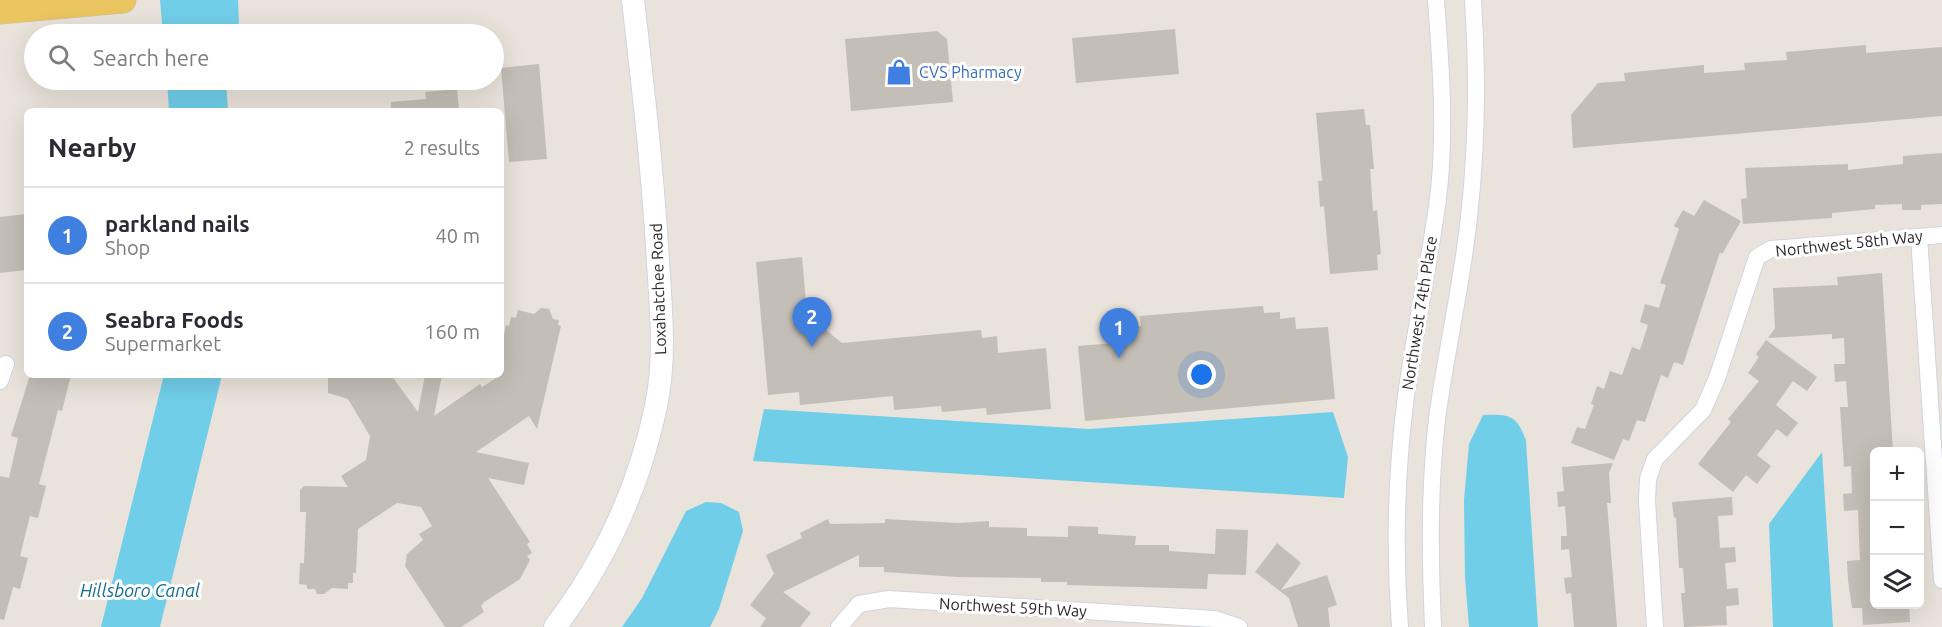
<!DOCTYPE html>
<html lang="en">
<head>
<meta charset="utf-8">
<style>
  :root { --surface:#fff; --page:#f2f2f3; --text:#2b2b33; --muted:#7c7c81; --line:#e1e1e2; --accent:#4068f3 }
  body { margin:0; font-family:Ubuntu,sans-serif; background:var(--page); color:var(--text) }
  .controls { position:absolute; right:18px; bottom:18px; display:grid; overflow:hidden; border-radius:9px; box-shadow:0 6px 24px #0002 }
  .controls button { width:54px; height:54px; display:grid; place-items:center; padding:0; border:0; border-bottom:2px solid var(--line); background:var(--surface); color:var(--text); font:30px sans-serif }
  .you { position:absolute; left:1202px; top:375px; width:21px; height:21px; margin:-15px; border:4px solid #fff; border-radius:50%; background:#1a73e8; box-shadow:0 0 0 9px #1a73e833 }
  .badge { display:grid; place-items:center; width:39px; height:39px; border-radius:50%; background:var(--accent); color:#fff; font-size:20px; font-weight:700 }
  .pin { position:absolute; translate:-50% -50px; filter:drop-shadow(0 2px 3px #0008) }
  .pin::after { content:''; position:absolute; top:32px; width:21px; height:18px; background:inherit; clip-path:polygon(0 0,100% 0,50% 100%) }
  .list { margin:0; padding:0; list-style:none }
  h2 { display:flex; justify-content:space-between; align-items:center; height:78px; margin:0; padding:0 24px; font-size:26px }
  h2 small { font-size:20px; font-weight:400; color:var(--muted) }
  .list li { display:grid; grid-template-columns:39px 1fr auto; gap:18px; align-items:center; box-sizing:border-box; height:96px; padding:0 24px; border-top:2px solid var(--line) }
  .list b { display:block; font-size:22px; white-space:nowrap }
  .list p { margin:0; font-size:20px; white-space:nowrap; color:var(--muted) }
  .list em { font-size:20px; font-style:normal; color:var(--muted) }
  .icon { flex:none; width:33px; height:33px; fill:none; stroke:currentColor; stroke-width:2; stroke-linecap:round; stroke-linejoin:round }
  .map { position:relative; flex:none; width:1942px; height:627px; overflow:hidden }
  .search { position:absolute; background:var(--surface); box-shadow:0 6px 24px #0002; left:24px; top:24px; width:480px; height:66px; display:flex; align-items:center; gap:15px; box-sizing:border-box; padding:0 21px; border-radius:33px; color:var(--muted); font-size:22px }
  .panel { position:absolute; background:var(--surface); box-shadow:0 6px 24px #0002; left:24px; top:108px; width:480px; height:270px; border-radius:9px }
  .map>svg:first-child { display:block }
  .water { fill:#71cee9 }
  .building { fill:#c3beb6 }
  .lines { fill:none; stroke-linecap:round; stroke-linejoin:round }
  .minor-casing { stroke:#d0d4e1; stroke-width:18 }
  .secondary-casing { stroke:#d0d4e1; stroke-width:24 }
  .primary-casing { stroke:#c3c3c3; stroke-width:27 }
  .minor { stroke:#fff; stroke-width:16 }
  .secondary { stroke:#fff; stroke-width:22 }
  .primary { stroke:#ebc55f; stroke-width:26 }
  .labels { text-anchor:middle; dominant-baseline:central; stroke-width:6; stroke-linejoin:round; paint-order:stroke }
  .shop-label { font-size:16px; fill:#366cbe; stroke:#fff; text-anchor:start }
  .street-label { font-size:16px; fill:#292929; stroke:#fff }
  .water-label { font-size:18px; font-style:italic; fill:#126b93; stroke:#fff }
</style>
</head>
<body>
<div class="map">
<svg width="1942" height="627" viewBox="0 0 1942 627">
  <rect width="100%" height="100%" fill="#eae3db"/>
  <g class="water">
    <path d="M160,0h78l1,23 -11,11h-65z"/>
    <path d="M167,80h59l2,31h-59z"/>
    <path d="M164,375h58l-62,252h-59z"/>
    <path d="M764,409l325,20 244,-17 15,45 -4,41 -591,-37z"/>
    <path d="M1483,415c27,-1 34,0 43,26l12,186h-69l-4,-50 -1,-77 5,-56z"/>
    <path d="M1822,452l11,175h-60l-4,-103z"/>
    <path d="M706,502l15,1 18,9 4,19 -24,78 -9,18h-88l20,-29 44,-87z"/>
  </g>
  <g class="building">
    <path d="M1175,29l4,45 -103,9 -4,-45z"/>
    <path d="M937,31l10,8 6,63 -102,9 -6,-72z"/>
    <path d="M1866,45v8l76,-6v69l-369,32 -2,-33 27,-32 27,-2 -1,-8 80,-8v8l41,-3 -1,-7 43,-3 -1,-8z"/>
    <path d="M539,64l8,95 -38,3 -8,-94z"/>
    <path d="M457,89l2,22h-68v-9l35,-3 -1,-7z"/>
    <path d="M1364,109l2,16h4l4,44h-4l3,42 4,-1 4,44 -4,1 1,15 -48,4 -6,-68 -4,1 -2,-26h4l-6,-68z"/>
    <path d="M1942,153v51l-21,1v5h-19v-6l-27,1v4l-43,4v5l-89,6 -2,-25 6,-1 -2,-30 103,-4v6l55,-6v-8z"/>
    <path d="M1704,200l37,21 -19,33 -2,-2 -37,113 -9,-3 -6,16 -7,-3 -16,47 -8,-2 -8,21 -6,-2 -9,21 -43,-17 6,-16 8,2 9,-24 -3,-1 6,-18 7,3 6,-18 12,4 10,-28 8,3 8,-25 -8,-3 5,-18 14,4 7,-23 -6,-2 19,-54 -5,-3 9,-16 11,6z"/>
    <path d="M27,214v56l-27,3v-56z"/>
    <path d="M802,257l5,57 35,29 139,-13 1,8 15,-2 1,17 48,-5 5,61 -64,6 -1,-7 -44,4 -1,-6 -47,4 -1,-14 -93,9 -1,-13 -31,3 -12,-133z"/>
    <path d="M1882,273l11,179h-18v152h34l1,18 -47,3 -1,-17h-10l-4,-28 -1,-19 13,-1 -1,-23 -1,-27 -14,1 -1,-17 9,-1 -1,-27 -7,1 -4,-60h8l-2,-26 -11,1 -1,-18h11l-1,-26 -12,1v-5l-64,4 7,-10 -2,-40 65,-3 -1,-8z"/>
    <path d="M1263,306l1,7 16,-1v7l15,-2 1,12 32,-2 7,72 -250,22 -7,-75 49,-4 -2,-15 16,-1 -1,-10z"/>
    <path d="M541,308l8,1 4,10 6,1 -1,5 3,1 -24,103 -8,-13 -53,36 53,11 -5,22 -36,-7 42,64 -3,2 5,9 -5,3 3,4 -10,19 -36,23 -3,4 3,6 -23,15h-16l-40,-61 2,-12 16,-14 -4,-6 13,-8 -11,-19 -24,-4 -39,26 -2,44h-3v10h-5v6l-16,-1 -8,6h-7l-2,-5h-8v-4l-8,-1 1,-21h4l2,-51h-6v-22l4,-4 44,1 -7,-11 25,-16 4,-24 -22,-37 -20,-6v-18h63l27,37 7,-37h17l-8,41 46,-32 2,3 19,-12v-26l5,-24 3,1 2,-9 5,1 2,-8 16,4z"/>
    <path d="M1766,340l51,37 -10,14 -14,-10 -17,24 22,18 -11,14 -10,-8 -20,26 14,11 -14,18 -11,-9 -13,17 -35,-28 33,-42 -3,-3 31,-38 -11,-8 11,-16 -3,-3z"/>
    <path d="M30,375h41l-9,36 -4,-1 -19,74 7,2 -8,32 -8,-2 -10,40 8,2 -8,31 -7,-2 -9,33 -4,-1v-143l9,2 9,-40 -7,-2z"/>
    <path d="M1613,463l-4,10 2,30h-4l10,124h-43l-3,-34 -5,1 -2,-16 8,-1 -3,-28 -8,1v-14h6l-2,-30 -7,1 -1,-15 7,-1 -2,-24z"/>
    <path d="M1732,497l1,18 -15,1 2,32 15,-1 1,15 -11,1 2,26 11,-1 1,17 -13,1 1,19 -43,2 -3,-34h4l-2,-25h-4l-3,-51 -2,1 -2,-16z"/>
    <path d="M828,519l2,5 55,-1v-4l73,4 31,-2v6l38,1v8l41,1v-11l30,1v7l38,2 -1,9h34v6l46,3 1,-25 32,1 -2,45 -38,-1 -1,15 -140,-4v-3h-26v-4l-83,-1 -74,-5v-5h-25v-12l-76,37 28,21 -11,14h-40l6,-9 -16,-13 24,-31 -8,-19 36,-17 -2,-5z"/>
    <path d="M1277,543l24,20 -20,27 46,-15 10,30 -9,3 2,19h-32l-9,-29 -34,-26z"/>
  </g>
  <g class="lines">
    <g class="minor-casing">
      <g id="minor">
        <path d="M1919,237l23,343"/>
        <path d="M0,381l6,-17"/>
        <path d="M839,627l20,-23 30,-5 326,20 24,8"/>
        <path d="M1400,627c-6,-77 -4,-154 6,-231 9,-66 23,-131 32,-197 8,-65 3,-133 -2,-199"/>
        <path d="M1433,627c-3,-70 -4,-139 4,-208 9,-68 25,-134 32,-202 8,-72 9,-144 4,-217"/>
        <path d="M1655,627l-8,-126 1,-22 7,-20 48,-49 14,-32 40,-121 14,-8 171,-14"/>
      </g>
    </g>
    <g class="secondary-casing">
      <path id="secondary" d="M555,627c50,-66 84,-139 101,-221 10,-47 5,-96 2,-144 -5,-88 -15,-175 -25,-262"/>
    </g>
    <g class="primary-casing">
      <path id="primary" d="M0,11l123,-11"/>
    </g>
    <use href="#minor" class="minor"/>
    <use href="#secondary" class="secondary"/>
    <use href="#primary" class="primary"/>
  </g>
  <defs>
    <g id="shop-bare" transform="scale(2.07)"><path d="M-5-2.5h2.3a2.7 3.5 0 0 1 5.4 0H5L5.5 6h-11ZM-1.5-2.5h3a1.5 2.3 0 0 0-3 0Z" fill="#3f7fe0" stroke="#fff" stroke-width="2.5" paint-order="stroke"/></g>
  </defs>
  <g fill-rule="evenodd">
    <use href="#shop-bare" x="899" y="72"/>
  </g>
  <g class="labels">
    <g class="shop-label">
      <text x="919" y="72">CVS Pharmacy</text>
    </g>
    <g class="street-label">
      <text transform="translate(1849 243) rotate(-6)">Northwest 58th Way</text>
      <text transform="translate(658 289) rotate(-92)">Loxahatchee Road</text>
      <text transform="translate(1419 313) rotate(-81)">Northwest 74th Place</text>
      <text transform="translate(1013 607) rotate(3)">Northwest 59th Way</text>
    </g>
    <g class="water-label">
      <text x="140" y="590">Hillsboro Canal</text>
    </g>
  </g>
</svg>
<div class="controls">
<button>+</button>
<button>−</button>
<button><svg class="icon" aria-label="layers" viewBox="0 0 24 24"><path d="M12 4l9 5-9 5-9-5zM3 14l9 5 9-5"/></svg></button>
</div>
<div class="you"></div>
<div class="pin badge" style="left:1119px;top:358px;background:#3f7fe0">1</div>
<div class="pin badge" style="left:812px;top:347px;background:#3f7fe0">2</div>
<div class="search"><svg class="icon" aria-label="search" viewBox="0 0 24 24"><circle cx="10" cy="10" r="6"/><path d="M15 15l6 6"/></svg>Search here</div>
<section class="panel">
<h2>Nearby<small>2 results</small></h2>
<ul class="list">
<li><span class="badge" style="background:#3f7fe0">1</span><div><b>parkland nails</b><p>Shop</p></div><em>40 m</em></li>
<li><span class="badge" style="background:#3f7fe0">2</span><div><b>Seabra Foods</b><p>Supermarket</p></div><em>160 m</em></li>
</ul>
</section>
</div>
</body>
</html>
